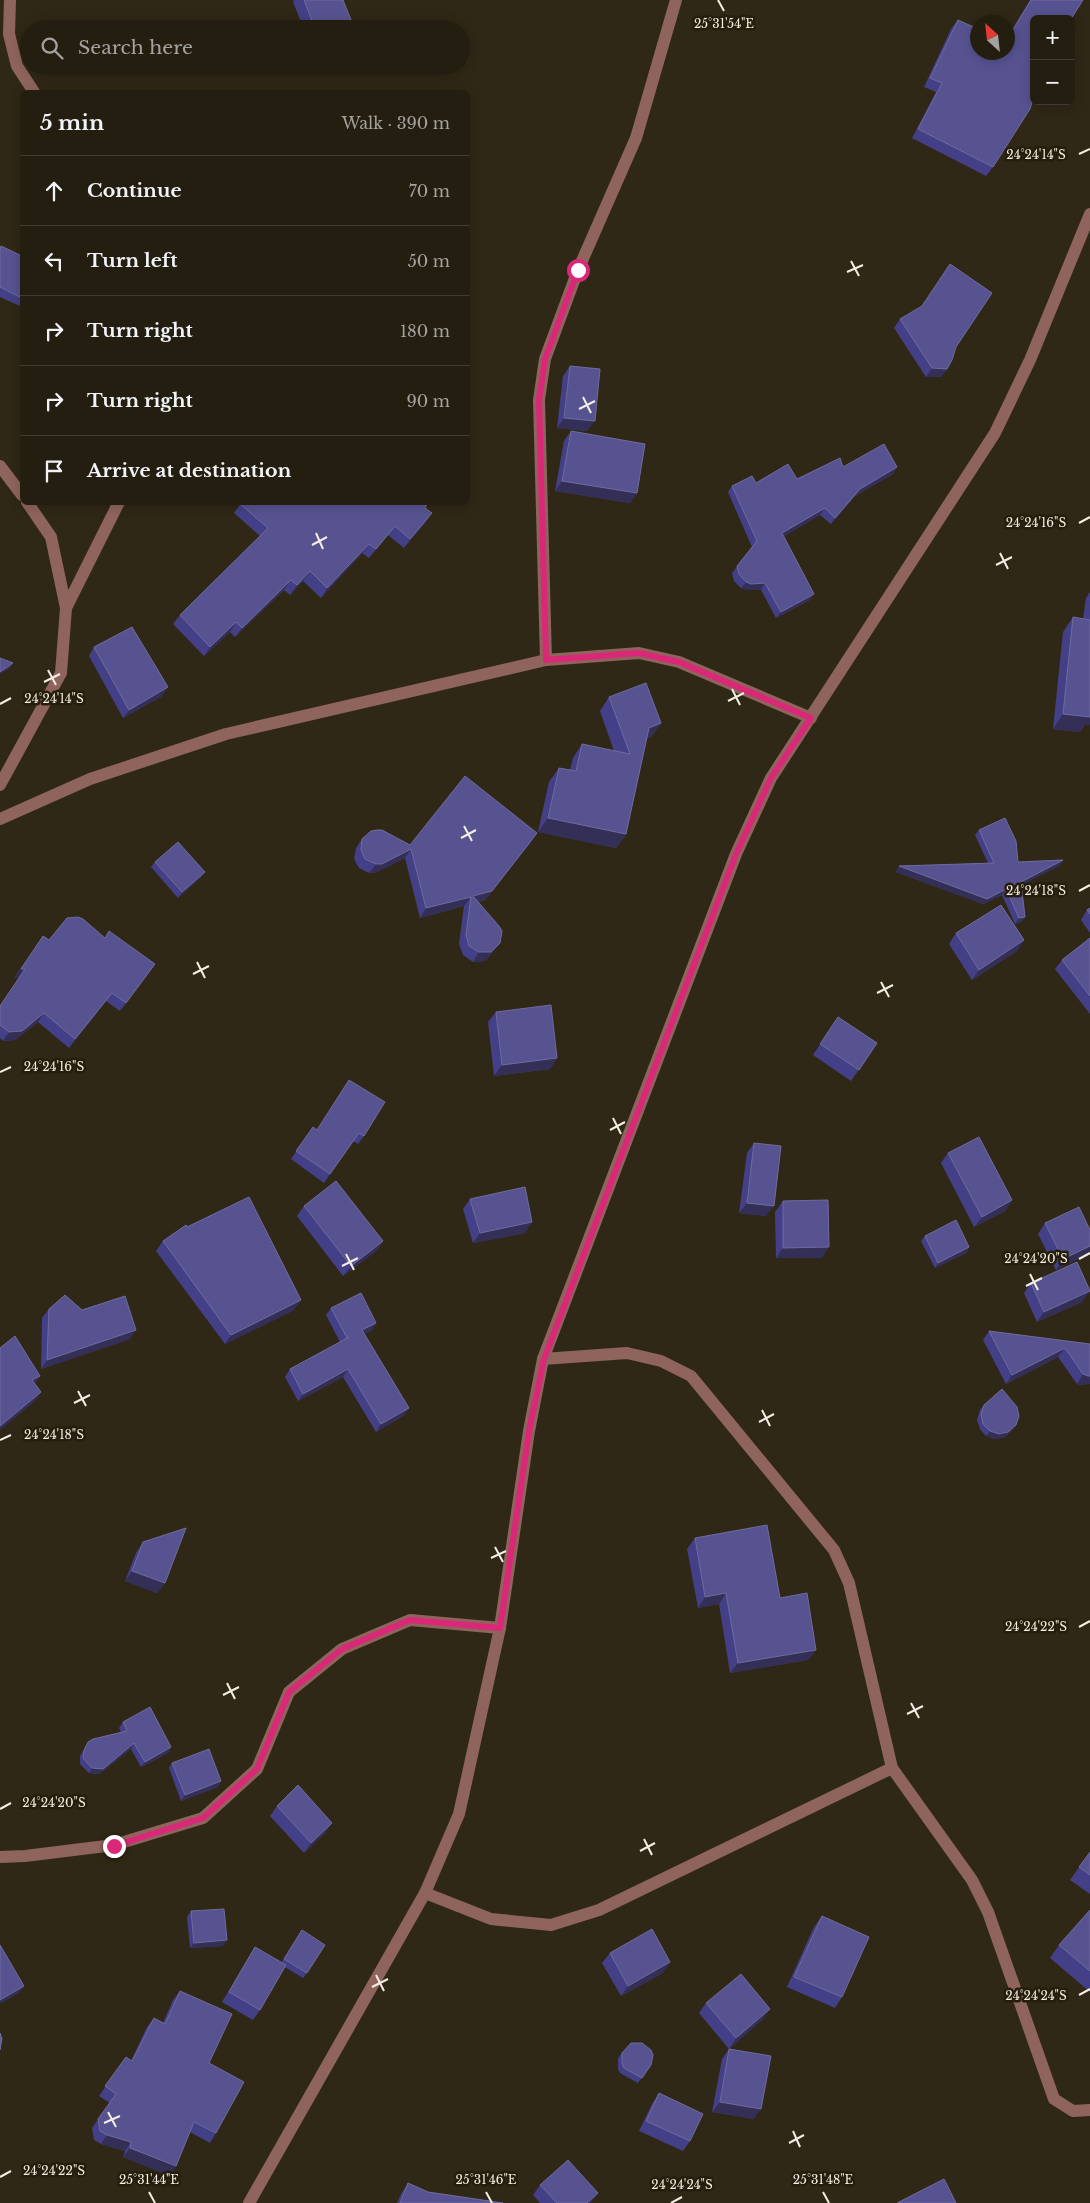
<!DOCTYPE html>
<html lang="en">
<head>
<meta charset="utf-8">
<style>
  :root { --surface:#241e10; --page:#302b1e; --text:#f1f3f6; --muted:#a3a29f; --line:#413c30 }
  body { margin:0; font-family:"Libre Baskerville",serif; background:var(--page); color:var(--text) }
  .controls { position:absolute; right:15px; top:15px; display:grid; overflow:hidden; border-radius:8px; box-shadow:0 2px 12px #0003 }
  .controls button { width:45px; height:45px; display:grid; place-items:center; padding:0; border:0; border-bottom:1px solid var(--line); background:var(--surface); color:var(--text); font:25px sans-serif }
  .compass { position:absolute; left:970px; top:15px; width:45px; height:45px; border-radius:50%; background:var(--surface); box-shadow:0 2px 12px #0003; rotate:333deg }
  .stop { position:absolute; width:15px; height:15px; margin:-11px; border:4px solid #db2777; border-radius:50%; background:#fff }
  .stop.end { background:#db2777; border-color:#fff; box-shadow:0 1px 5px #0008 }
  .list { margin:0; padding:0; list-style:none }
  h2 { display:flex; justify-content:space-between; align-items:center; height:65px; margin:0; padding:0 20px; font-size:21px }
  h2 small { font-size:16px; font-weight:400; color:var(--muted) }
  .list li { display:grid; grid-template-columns:32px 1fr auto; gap:15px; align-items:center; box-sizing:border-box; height:70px; padding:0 20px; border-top:1px solid var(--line) }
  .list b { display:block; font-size:19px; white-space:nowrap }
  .list em { font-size:16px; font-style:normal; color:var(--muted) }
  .icon { flex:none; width:28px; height:28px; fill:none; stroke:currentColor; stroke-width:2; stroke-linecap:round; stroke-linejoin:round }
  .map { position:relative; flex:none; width:1090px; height:2203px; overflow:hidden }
  .search { position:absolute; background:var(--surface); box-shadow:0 2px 12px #0003; left:20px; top:20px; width:450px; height:55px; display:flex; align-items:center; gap:12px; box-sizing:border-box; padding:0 18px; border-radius:28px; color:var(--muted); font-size:19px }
  .panel { position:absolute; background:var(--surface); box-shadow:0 2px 12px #0003; left:20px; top:90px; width:450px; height:415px; border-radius:8px }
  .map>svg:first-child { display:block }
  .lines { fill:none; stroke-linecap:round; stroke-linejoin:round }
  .street { stroke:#8f645d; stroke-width:12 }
  .wall { fill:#444087 }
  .shaded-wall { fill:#342f56 }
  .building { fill:#575391; stroke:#6f6b9e }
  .route { stroke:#db2777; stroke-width:6 }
  .ticks { fill:none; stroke:#f3eee3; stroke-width:2 }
  .ticks-label { font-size:12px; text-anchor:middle; fill:#f3eee3; stroke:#261e0d; stroke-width:5; stroke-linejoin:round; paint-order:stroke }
</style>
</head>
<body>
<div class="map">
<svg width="1090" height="2203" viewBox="0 0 1090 2203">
  <rect width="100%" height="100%" fill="#302816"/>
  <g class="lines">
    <g class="street">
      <path d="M10,0l-1,34 8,32 17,26"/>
      <path d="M0,466l22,29"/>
      <path d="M66,608l53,-106"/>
      <path d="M546,660l-7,-260 6,-41 33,-89 58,-132 40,-138"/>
      <path d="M0,785l61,-112 5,-65 -15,-71 -24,-35"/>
      <path d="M0,819l90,-40 136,-45 320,-74 93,-7 40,9 132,56"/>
      <path d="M543,1359l84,-6 34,8 30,15 143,174 15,33 43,185 80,112 16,32 66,187 19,12 17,-1"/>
      <path d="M0,1857l25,-1 89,-11 89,-27 54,-49 32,-77 53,-43 68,-29 90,8"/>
      <path d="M425,1893l66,26 60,6 48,-15 293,-142"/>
      <path d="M249,2203l176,-310 34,-79 41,-186 29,-197 14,-72 193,-505 35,-76 224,-345 35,-73 60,-146"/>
    </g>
  </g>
  <g class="wall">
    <path d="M294,0h49l1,29h-40l-11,-27z"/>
    <path d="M1030,0h53l-12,19h-37l-41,148 -7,9 -74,-38 24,-46 -12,-5 27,-58 7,-9 50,32v-16z"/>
    <path d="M1,246l21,10v51l-22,-10v-49z"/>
    <path d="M900,319l47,50 -6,8h-15l-32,-49z"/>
    <path d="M570,366l17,65 -30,-3 6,-52z"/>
    <path d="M571,431l66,62 -7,10 -75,-12 9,-50z"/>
    <path d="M843,467h54l-4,7 -38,22 -24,28 -11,-9 -36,21 26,64 -34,18 -15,-28h-15l-5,-2 -7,-7 -2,-8 20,-26 -24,-55 4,-6 65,-7z"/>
    <path d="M242,502l183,6v15l-21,25 -16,-13 -19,23 -7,-5 -41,45 -18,-17 -13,14 -6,-5 -49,47 -5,-5 -26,24 -31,-32 7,-9 80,-79 -26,-23z"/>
    <path d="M1090,592v133l-5,-1 -5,8 -27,-3 10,-97 10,-15 10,2 3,-21z"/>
    <path d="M94,647l68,49 -39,22 -34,-62z"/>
    <path d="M609,697l52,26 -10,14 -5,2 -20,95 -10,14 -78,-16 11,-50 10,-14 11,2 3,-12 9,-14 32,7 -14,-40z"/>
    <path d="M979,830l39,32 45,-2 -4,6 -38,19 4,32 -4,5 -6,2 -13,-29 -19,9 -87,-32 3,-6 89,-3 -13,-28z"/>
    <path d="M362,839l48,6 121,-3 -46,58 -7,2 15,50 -8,9 -12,1 -10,-7 -4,-11 5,-38 -44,12 -15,-60 -30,15h-6l-10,-5 -5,-9 2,-11z"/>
    <path d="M155,862l50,10 -4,5 -23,21 -27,-31z"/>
    <path d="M1090,908v25l-9,-13 6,-10z"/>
    <path d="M956,933l68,7 -7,11 -45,29 -23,-36z"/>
    <path d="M43,936l6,4 56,-2 50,26 -35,47 -14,-10 -37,47 -31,-26 -23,18 -12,1 -3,-3v-32l19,-28h-5z"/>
    <path d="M1090,938v76l-35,-45 7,-9z"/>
    <path d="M496,1012l61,46 -7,11 -56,7 -6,-54z"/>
    <path d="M838,1017l39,26 -26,38 -38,-26z"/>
    <path d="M349,1080l15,56 -6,8 -5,-3 -29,42 -33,-24 22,-32 4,3z"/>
    <path d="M754,1143l12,73 -27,-3 8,-60z"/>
    <path d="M948,1153l64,47 -7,11 -31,16 -33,-64z"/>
    <path d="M470,1199l55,34 -52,10 -10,-34z"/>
    <path d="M783,1201l39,57h-46l-1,-46z"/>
    <path d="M304,1206l79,35 -7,10 -33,25 -46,-60z"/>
    <path d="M1045,1223l45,7v22l-1,1 -33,17 -18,-36z"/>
    <path d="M187,1227l107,83 -69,34 -69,-93 7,-10z"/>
    <path d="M925,1236l44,11 -3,6 -31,15 -14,-27z"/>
    <path d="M1031,1283l51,19 -45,20 -13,-29z"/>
    <path d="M331,1308l45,15 -5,8 -7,3 45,74 -6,8 -27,16 -33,-55 -45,24 -13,-24 5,-8 50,-27 -14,-27z"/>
    <path d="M49,1309l33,1 48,29 -89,30 1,-51z"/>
    <path d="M989,1331l101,13 -8,41 -5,-1 -19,-27 -52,27 -23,-44z"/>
    <path d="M984,1405l32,20 -4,5 -7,7 -10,2 -9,-3 -6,-7 -3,-9 3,-10z"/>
    <path d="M695,1538l85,60 36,52 -8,10 -78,13 -11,-69 -21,4 -11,-59z"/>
    <path d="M143,1542l22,41 -8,10 -32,-12 11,-28z"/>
    <path d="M123,1722l48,25 -3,6 -27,14 -10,-18 -32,25 -10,-1 -9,-9v-8l5,-9 3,-5 33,-10 -2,-4z"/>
    <path d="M172,1763l46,24 -37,14 -12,-33z"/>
    <path d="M277,1806l55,17 -7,10 -21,20 -34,-37z"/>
    <path d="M1090,1852v42l-20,-14z"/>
    <path d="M1090,1910v82l-40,-34 9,-13z"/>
    <path d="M191,1911l32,35 -33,2 -3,-31z"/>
    <path d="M822,1916l20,81 -7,11 -48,-21 27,-60z"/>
    <path d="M302,1930l5,43 -4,5 -18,-11 -25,43 -7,10 -31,-18 26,-44 7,-11 26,16z"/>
    <path d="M610,1953l53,20 -42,23 -19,-33z"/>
    <path d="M180,1991l29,72 7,70 -6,10 -20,-11 -20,44 -47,-19 2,-6 -24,-7 -7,-4 -2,-12 18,-25 -11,-7 27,-39 5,4 16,-34 7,-9 9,5 10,-23z"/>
    <path d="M706,2003l57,16 -34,30 -30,-36z"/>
    <path d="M729,2049l25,70 -42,-7 10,-53z"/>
    <path d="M622,2053l29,12 -13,18 -18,-10 -2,-4v-11z"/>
    <path d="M659,2093l31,48 -7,10 -44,-20 13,-27z"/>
    <path d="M408,2183l20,9 75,11h-106l4,-9z"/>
    <path d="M540,2185l51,18h-51l-7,-8z"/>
  </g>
  <g class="shaded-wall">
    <path d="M351,20l-7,9h-15z"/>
    <path d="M932,368l15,1 -6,8h-15z"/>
    <path d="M564,418l31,3 -8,10 -30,-3z"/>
    <path d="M897,467l-4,7 -38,22 -24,28 4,-6 25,-29z"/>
    <path d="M562,481l75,12 -7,10 -75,-12z"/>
    <path d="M825,508l-5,7 -42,25 4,-7z"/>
    <path d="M432,513l-7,10 -21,25 6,-9z"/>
    <path d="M369,544l-7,9 -41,45 6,-10z"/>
    <path d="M310,571l-7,10 -13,14 7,-10z"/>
    <path d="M291,580l-7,10 -49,47 7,-9z"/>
    <path d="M746,582l19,1 -4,7h-15l-5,-2z"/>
    <path d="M814,594l-4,6 -34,18 5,-6z"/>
    <path d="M236,622l-6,10 -26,24 6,-9z"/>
    <path d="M13,663l-3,5 -10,6v-2z"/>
    <path d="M168,687l-6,9 -39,22 6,-8z"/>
    <path d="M1090,710v15l-5,-1 -5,8 -27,-3 10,-15z"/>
    <path d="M661,723l-10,14 -12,5 10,-14z"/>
    <path d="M548,818l78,16 -10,14 -78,-16z"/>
    <path d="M537,833l-52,67 -15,4 3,-8z"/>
    <path d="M411,849l-6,9 -30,15h-6l7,-9z"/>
    <path d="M1063,860l-4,6 -42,21 4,-5z"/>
    <path d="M899,866l107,23 -4,6 -19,9 -87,-32z"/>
    <path d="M205,872l-4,5 -23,21 4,-6z"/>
    <path d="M471,897l-7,9 -44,12 6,-10z"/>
    <path d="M1025,917l-4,5 -6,2 4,-6z"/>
    <path d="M1024,940l-7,11 -45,29 7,-10z"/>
    <path d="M500,943l-7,9 -8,9 -12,1 6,-10z"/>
    <path d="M21,969h4l-6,9h-5z"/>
    <path d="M112,993l-6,8 -37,47 6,-9z"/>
    <path d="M44,1013l-6,9 -23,18 -12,1 6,-9z"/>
    <path d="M557,1058l-7,11 -56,7 8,-11z"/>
    <path d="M1012,1200l-7,11 -31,16 8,-10z"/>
    <path d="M747,1203l27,3 -8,10 -27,-3z"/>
    <path d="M532,1222l-7,11 -52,10 7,-10z"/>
    <path d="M383,1241l-7,10 -33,25 8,-10z"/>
    <path d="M1090,1246v6l-1,1 -33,17 7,-11z"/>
    <path d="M829,1247l-7,11h-46l7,-10z"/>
    <path d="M969,1247l-3,6 -31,15 3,-5z"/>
    <path d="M1090,1291l-8,11 -45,20 7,-10z"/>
    <path d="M301,1300l-7,10 -69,34 6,-9z"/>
    <path d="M376,1323l-5,8 -14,7 5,-8z"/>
    <path d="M136,1330l-6,9 -89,30 6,-9z"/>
    <path d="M1065,1348l-7,9 -52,27 6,-9z"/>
    <path d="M348,1369l-5,8 -45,24 5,-7z"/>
    <path d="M1083,1374l7,2v8l-8,1 -5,-1z"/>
    <path d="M40,1376l-7,11 -1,-7z"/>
    <path d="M41,1392l-7,10 -34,28v-4z"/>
    <path d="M409,1408l-6,8 -27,16 5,-8z"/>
    <path d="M1016,1425l-4,5 -7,7 -10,2 -9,-3 4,-5z"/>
    <path d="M132,1571l33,12 -8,10 -32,-12z"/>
    <path d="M726,1593l-7,11 -21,4 7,-11z"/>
    <path d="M816,1650l-8,10 -78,13 8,-10z"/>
    <path d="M134,1743l-3,6 -32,25 -10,-1 3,-5z"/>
    <path d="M171,1747l-3,6 -27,14 4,-5z"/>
    <path d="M221,1781l-3,6 -37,14 4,-6z"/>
    <path d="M332,1823l-7,10 -21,20 7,-10z"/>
    <path d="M227,1940l-4,6 -33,2 4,-5z"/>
    <path d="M670,1962l-7,11 -42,23 7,-10z"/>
    <path d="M24,1986l-5,7 -19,11v-4z"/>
    <path d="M770,2009l-7,10 -34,30 7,-11z"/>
    <path d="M720,2102l41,7 -7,10 -42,-7z"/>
    <path d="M107,2135l24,7 -6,9 -24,-7z"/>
    <path d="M130,2148l46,18 -6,10 -47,-19z"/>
    <path d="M598,2193l-7,10h-4z"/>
  </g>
  <g class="building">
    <path d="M304,0h39l8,20 -22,9h-14z"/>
    <path d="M1031,0h52l-12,19h-10l-2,-3 -1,3h-24v77l-4,13 -37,58 -75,-38 24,-46 -12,-5 28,-58 20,9v23h30v-14z"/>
    <path d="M1,246l21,10v42l-22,-11v-38z"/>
    <path d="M950,264l42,29 -36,54 -4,13 -5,9 -15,-1 -32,-49 22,-13z"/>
    <path d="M570,366l30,3 -5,52 -31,-3z"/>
    <path d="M571,431l74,13 -8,49 -75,-12z"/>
    <path d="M884,444l13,23 -37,22 -25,29 -10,-10 -43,25 32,61 -33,18 -16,-29 -14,1 -5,-2 -7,-8 -2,-8 20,-25 -25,-55 20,-10 4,7 32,-19 9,15 43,-21 3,9z"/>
    <path d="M242,502h186l-3,6 7,5 -22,26 -15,-13 -19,23 -7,-5 -42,44 -17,-17 -13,14 -6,-5 -49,48 -6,-6 -26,25 -30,-32 88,-87 -28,-24z"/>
    <path d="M1073,617l17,3v97l-27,-3z"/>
    <path d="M132,627l36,60 -39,23 -35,-63z"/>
    <path d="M0,658l13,5 -13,9z"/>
    <path d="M646,683l15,40 -12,5 -23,106 -78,-16 11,-50 17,3 6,-27 48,10 -21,-57z"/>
    <path d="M465,776l72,57 -45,58 -19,5 26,30 3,5 -2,12 -9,9h-12l-10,-6 -3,-11 5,-38 -45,11 -15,-59 -29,15h-6l-11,-5 -4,-9 1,-11 9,-8 6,-1h5l28,15z"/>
    <path d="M1005,818l11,23 2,21 45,-2 -42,22 4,35 -6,1 -13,-29 -19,10 -88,-33 95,-3 -15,-33z"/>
    <path d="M178,842l27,30 -23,20 -27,-30z"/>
    <path d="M1001,905l23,35 -45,30 -23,-37z"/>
    <path d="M1090,908v6l-3,-4z"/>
    <path d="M78,917l5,2 22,19 4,-7 46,33 -29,39 -14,-10 -37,46 -31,-26 -22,18 -13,1 -9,-7v-19l25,-37h-4l22,-33 6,4 18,-22z"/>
    <path d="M1090,938v58l-28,-36z"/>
    <path d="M551,1005l6,53 -55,7 -6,-53z"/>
    <path d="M838,1017l39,26 -18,27 -39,-26z"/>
    <path d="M349,1080l36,22 -21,34 -5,-3 -29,41 -34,-23 17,-24 4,3z"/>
    <path d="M979,1137l33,63 -30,17 -34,-64z"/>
    <path d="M754,1143l27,3 -7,60 -27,-3z"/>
    <path d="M336,1181l47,60 -32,25 -47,-60z"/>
    <path d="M525,1187l7,35 -52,11 -10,-34z"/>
    <path d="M249,1197l52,103 -70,35 -68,-94 23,-16 1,2z"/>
    <path d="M828,1200l1,47 -46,1v-47z"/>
    <path d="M1079,1207l11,23v16l-27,13 -18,-36z"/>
    <path d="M956,1220l13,27 -31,16 -13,-27z"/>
    <path d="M1077,1262l13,29 -46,21 -13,-29z"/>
    <path d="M361,1293l15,30 -14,7 47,78 -28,16 -33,-55 -45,25 -13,-25 59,-32 -2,1 -16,-30z"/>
    <path d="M65,1295l17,15 43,-14 11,34 -89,30 2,-51z"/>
    <path d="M989,1331l101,13v32h-2l-5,-2 -18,-26 -53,27z"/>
    <path d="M15,1336l25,40 -8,4 9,12 -41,34v-78z"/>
    <path d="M1002,1389l15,18 2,9 -3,9 -8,7 -9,2 -9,-3 -7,-7 -2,-10 3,-9z"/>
    <path d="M767,1525l13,73 27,-5 9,57 -78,13 -12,-70 -21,4 -10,-59z"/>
    <path d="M186,1528l-21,55 -33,-12 11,-29z"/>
    <path d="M150,1707l21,40 -26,15 -11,-19 -31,26 -11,-1 -9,-10 1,-7 4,-9 5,-3 34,-8 -4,-9z"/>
    <path d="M209,1749l12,32 -36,14 -13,-32z"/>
    <path d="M298,1785l34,38 -21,20 -34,-37z"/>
    <path d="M1090,1852v23l-11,-8z"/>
    <path d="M224,1909l3,31 -33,3 -3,-32z"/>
    <path d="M1090,1910v61l-31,-26z"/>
    <path d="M822,1916l47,21 -27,60 -48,-20z"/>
    <path d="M652,1929l18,33 -42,24 -18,-33z"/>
    <path d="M302,1930l23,15 -18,28 -23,-14z"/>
    <path d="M0,1945l24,41 -24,14z"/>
    <path d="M255,1947l31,18 -26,45 -31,-18z"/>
    <path d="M741,1974l29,35 -34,29 -30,-35z"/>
    <path d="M180,1991l52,23 -23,49 35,19 -28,51 -22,-11 -18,44 -46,-18 1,-6 -24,-7 -7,-4 -2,-12 18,-25 -11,-8 21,-29 6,4 22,-43 11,6z"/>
    <path d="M0,2033l2,6 -2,11z"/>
    <path d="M631,2043h11l9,7 2,5 -2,10 -9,13 -18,-10 -2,-5v-10z"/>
    <path d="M729,2049l42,7 -10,53 -41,-7z"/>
    <path d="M659,2093l44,21 -13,27 -44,-20z"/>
    <path d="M568,2160l30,33 -11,10h-30l-17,-18z"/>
    <path d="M944,2179l12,24h-59z"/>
    <path d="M408,2183l20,9 75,11h-103z"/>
  </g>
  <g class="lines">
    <path class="route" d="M114,1846l89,-28 54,-49 32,-77 53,-43 68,-29 90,8 29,-197 15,-72 192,-505 35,-76 40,-60 -132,-56 -40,-9 -93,7 -7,-260 6,-41 33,-89"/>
  </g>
  <path class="ticks" d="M718,0l6,11M1079,154l11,-5M851,261l8,15M847,272l16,-7M583,397l8,16M579,409l16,-8M1079,523l11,-6M316,533l7,16M312,545l15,-8M1000,553l8,16M996,565l16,-8M48,670l8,15M44,682l16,-8M732,689l8,16M728,701l16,-8M0,704l11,-6M464,826l8,15M461,838l15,-8M1079,891l11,-6M197,962l8,16M193,974l16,-8M881,982l8,15M877,993l16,-8M0,1072l11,-5M613,1118l8,16M610,1130l15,-8M346,1254l8,16M1079,1259l11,-6M342,1266l16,-8M1030,1274l8,16M1026,1286l16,-8M78,1391l8,15M74,1403l16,-8M762,1410l8,16M759,1422l15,-8M0,1440l11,-5M495,1547l8,15M491,1558l15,-7M1079,1627l11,-6M227,1683l8,16M223,1695l16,-8M911,1703l8,15M907,1714l16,-8M0,1809l11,-6M644,1839l8,16M640,1851l15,-8M376,1975l8,16M372,1987l16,-8M1079,1995l11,-6M108,2112l8,15M104,2123l16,-7M793,2131l7,16M789,2143l15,-8M0,2177l11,-6M149,2192l6,11M486,2192l6,11M823,2192l6,11M671,2203l11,-6"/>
  <g class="ticks-label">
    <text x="724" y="28">25°31'54"E</text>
    <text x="1036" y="159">24°24'14"S</text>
    <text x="1036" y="527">24°24'16"S</text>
    <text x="54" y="703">24°24'14"S</text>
    <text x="1036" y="895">24°24'18"S</text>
    <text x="54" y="1071">24°24'16"S</text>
    <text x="1036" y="1263">24°24'20"S</text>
    <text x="54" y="1439">24°24'18"S</text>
    <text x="1036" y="1631">24°24'22"S</text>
    <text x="54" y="1807">24°24'20"S</text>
    <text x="1036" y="2000">24°24'24"S</text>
    <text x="54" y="2175">24°24'22"S</text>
    <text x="149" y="2184">25°31'44"E</text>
    <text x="486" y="2184">25°31'46"E</text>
    <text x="823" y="2184">25°31'48"E</text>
    <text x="682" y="2189">24°24'24"S</text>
  </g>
</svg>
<div class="controls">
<button>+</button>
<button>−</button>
</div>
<svg class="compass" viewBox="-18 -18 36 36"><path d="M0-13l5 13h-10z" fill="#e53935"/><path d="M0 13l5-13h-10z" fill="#a3a29f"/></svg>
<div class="stop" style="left:578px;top:270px"></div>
<div class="stop end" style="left:114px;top:1846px"></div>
<div class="search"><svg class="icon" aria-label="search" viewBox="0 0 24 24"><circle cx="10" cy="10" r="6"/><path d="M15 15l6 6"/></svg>Search here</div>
<section class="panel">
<h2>5 min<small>Walk · 390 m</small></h2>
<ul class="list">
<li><svg class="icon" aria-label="ahead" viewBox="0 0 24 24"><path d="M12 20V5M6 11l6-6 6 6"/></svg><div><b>Continue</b></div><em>70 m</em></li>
<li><svg class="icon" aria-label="left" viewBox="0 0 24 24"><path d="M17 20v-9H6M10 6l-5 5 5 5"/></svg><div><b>Turn left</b></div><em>50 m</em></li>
<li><svg class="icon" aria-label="right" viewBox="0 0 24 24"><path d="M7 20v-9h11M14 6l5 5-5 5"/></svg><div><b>Turn right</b></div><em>180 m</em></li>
<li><svg class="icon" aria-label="right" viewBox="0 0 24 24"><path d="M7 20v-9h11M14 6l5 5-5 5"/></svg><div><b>Turn right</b></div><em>90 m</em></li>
<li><svg class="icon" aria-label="arrive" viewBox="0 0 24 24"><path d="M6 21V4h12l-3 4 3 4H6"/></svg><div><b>Arrive at destination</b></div></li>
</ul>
</section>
</div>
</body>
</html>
